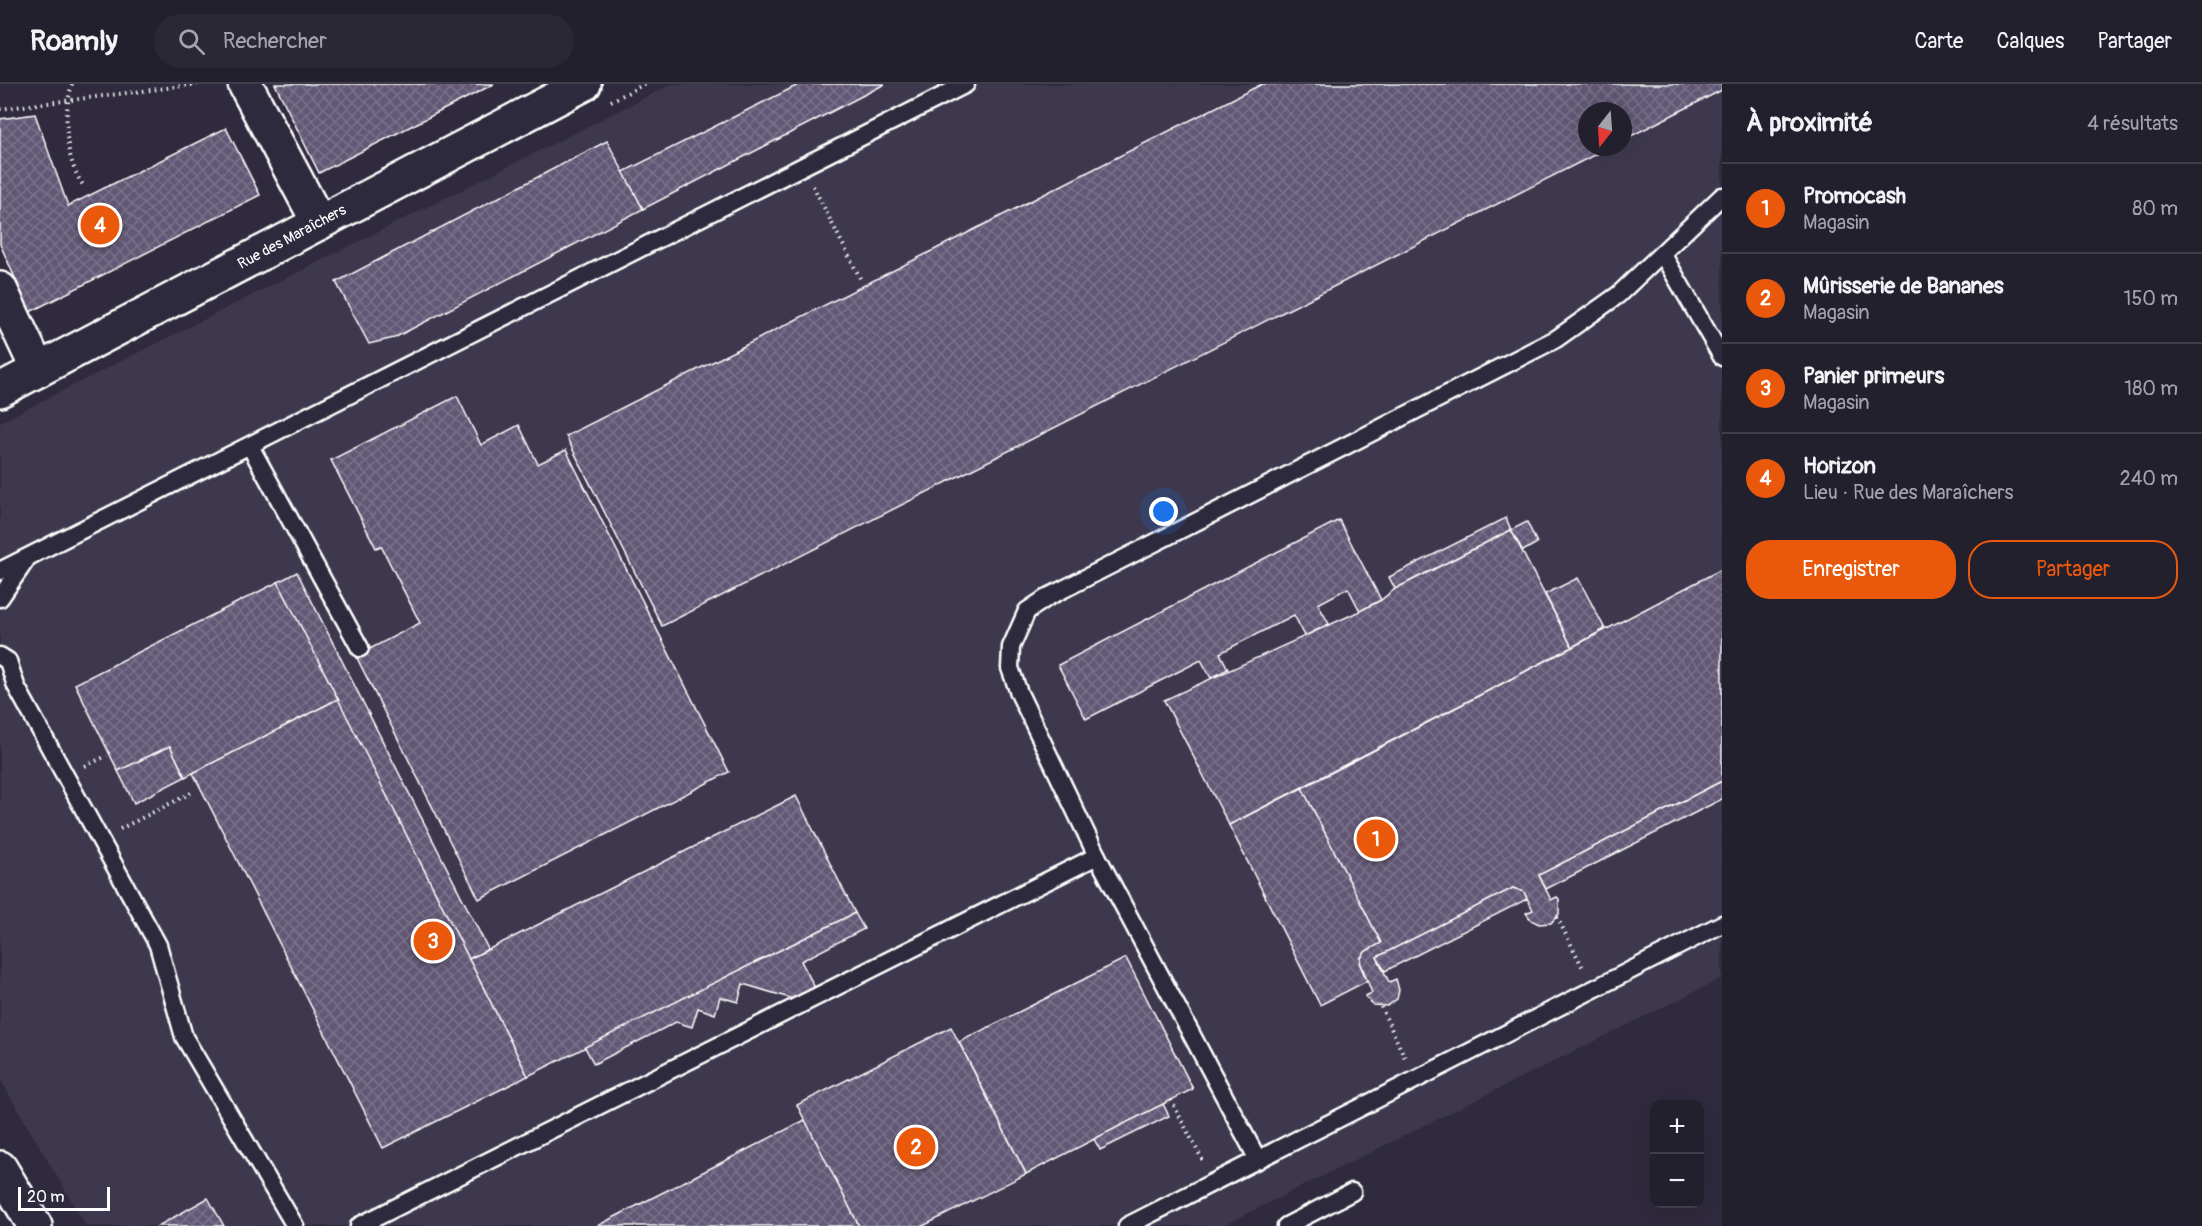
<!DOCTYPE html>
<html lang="fr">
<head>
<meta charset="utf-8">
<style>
  :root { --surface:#23202e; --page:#2b2836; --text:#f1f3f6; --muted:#a3a3aa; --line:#403e4a; --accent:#ea580c }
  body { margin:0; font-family:Pangolin,sans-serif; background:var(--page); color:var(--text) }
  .controls { position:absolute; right:18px; bottom:18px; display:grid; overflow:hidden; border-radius:12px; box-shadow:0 6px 24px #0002 }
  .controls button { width:54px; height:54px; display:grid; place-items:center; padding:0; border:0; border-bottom:2px solid var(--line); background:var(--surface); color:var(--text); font:30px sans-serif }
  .compass { position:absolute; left:1578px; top:18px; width:54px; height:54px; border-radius:50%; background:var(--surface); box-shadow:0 6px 24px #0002; rotate:197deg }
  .scale { position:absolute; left:18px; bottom:15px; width:92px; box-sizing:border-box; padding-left:6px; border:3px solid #fff; border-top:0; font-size:16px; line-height:21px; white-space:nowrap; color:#fff; -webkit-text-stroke:4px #2f2a3d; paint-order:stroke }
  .you { position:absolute; left:1164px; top:428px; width:21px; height:21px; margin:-15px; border:4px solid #fff; border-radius:50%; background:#1a73e8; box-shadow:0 0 0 9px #1a73e833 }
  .badge { display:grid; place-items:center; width:39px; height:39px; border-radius:50%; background:var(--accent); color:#fff; font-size:20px; font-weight:700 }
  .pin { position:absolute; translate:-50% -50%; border:3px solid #fff; box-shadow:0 2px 6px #0006 }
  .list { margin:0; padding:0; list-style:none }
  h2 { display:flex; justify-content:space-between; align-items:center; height:78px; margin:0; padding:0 24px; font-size:26px }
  h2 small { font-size:20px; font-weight:400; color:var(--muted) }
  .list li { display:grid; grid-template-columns:39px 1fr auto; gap:18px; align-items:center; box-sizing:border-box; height:90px; padding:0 24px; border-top:2px solid var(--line) }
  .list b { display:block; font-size:22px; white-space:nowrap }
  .list p { margin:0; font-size:20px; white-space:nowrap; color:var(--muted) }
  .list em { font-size:20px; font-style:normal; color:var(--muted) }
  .actions { display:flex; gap:12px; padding:18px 24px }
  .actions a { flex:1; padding:14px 0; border:2px solid var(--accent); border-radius:24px; text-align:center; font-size:21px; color:var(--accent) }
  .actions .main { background:var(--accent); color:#fff }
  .icon { flex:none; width:33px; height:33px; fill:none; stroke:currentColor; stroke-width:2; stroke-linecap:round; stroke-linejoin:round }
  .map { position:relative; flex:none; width:1722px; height:1142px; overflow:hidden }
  header { display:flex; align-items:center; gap:36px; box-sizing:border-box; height:84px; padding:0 30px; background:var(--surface); border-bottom:2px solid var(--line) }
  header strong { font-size:28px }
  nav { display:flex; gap:33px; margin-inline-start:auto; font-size:21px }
  .search { width:420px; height:54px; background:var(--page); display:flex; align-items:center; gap:15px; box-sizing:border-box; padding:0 21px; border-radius:33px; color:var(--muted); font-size:22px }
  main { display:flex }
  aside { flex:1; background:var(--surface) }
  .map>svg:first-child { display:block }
  .built { fill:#3e384e; fill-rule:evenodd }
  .building { fill:url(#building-cross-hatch); stroke:#fff; stroke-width:1.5 }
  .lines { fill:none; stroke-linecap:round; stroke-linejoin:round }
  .service-casing { stroke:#fff; stroke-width:21 }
  .minor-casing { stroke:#fff; stroke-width:38 }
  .tertiary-casing { stroke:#fff; stroke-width:38 }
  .secondary-casing { stroke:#fff; stroke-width:38 }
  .path { stroke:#fff; stroke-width:4; stroke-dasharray:1.5 4.5; stroke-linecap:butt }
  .service { stroke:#2f2a3d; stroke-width:16 }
  .minor { stroke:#2f2a3d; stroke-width:33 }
  .tertiary { stroke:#2f2a3d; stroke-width:33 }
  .secondary { stroke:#2f2a3d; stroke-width:33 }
  .labels { text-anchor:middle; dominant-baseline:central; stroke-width:6; stroke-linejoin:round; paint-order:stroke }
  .street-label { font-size:15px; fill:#fff; stroke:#2f2a3d }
</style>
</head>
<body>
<header>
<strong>Roamly</strong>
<div class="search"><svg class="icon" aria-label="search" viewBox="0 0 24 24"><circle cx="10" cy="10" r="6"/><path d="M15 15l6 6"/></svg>Rechercher</div>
<nav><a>Carte</a><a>Calques</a><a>Partager</a></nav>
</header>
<main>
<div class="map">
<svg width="1722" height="1142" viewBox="0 0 1722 1142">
  <defs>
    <pattern id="building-cross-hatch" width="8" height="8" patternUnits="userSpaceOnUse" patternTransform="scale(1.5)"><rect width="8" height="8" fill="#625976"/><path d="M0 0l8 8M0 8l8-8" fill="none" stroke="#7a728b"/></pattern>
  </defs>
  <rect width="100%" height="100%" fill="#2f2a3d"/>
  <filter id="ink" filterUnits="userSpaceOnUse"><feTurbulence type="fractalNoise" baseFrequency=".0167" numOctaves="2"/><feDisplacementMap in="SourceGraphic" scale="12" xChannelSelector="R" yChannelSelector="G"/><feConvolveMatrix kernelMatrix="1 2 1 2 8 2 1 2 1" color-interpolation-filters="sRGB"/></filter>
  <g filter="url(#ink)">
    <path class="built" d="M672,0h1050v894l-500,248h-1136l-86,-147v-657zM1587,27h36v36h-36z"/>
    <g class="building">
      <path d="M275,0h219l-175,89z"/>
      <path d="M800,0h85l-242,125 -20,-37z"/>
      <path d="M1262,0h460v6l-99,50v-29h-36v36h23l-948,479 -96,-190z"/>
      <path d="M35,30l33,92 158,-78 34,67 -230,117 -30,-68v-125z"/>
      <path d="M607,57l36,68 -249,129 -25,6 -33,-62z"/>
      <path d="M457,312l24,49 38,-20 19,39 28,-14 163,322 -250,127 -123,-243 64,-33 -39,-77 -5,2 -45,-88z"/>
      <path d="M1506,434l5,12 -116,59 -6,-12z"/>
      <path d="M1339,436l42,80 -21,11 -12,-23 -30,16 11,20 -24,12 -11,-21 -74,38 8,16 -17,9 -10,-18 -115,59 -28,-54z"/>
      <path d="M1527,438l10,21 -14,8 -12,-21z"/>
      <path d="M1511,446l61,117 -343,178 -65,-125 196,-89 21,-11 14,-11z"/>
      <path d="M1722,485v212l-183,94 12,25 6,-3 2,2v15l-8,9 -12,1 -8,-4 -5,-7 7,-3 -9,-18 -11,-4 -136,69 12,25 7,-3 3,11 -2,9 -10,7 -14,-1 -8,-9 7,-3 -12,-32 4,-9 17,-9 -79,-155z"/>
      <path d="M297,488l191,377 -19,10 -191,-377z"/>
      <path d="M1578,494l27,51 -33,18 -27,-53z"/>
      <path d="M278,498l60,117 -153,78 -15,-31 -52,25 -43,-87z"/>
      <path d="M338,615l190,377 -145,72 -190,-375z"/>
      <path d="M170,662l15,31 -51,26 -16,-32z"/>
      <path d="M1722,697v18l-176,90 -7,-14z"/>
      <path d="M1302,704l79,155 -15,8 -5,6 -1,8 7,16 -47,24 -91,-180z"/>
      <path d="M796,712l59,117 -327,163 -59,-117z"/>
      <path d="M1513,804l11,4 3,7 -142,72 -8,-14z"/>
      <path d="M855,829l9,16 -63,32 14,27 -22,11 -50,-15 -5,18 -18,-5 -5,17 -17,-6 -6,19 -16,-5 -82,42 -9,-17z"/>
      <path d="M1126,874l67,131 -167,85 -67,-132z"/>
      <path d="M951,943l75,147 -103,52h-64l-62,-121z"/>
      <path d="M1163,1020l6,12 -69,34 -6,-11z"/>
      <path d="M805,1036l54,106h-262z"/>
      <path d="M208,1114l16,28h-66z"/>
    </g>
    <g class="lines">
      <g class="service-casing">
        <g id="service">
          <path d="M1663,171l59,102"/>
          <path d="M250,362l110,202"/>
          <path d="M0,487l966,-487"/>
          <path d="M0,514l26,-38"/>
          <path d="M0,572l8,5 8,25 142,259 26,92 111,189"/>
          <path d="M1097,772l161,304"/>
          <path d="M359,1142l738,-370 -78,-163 -9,-25 1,-21 16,-36 21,-14 508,-258 62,-44 104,-99"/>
          <path d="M1127,1142l595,-302"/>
          <path d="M1286,1142l66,-34"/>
        </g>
      </g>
      <g class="minor-casing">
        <g id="minor">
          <path d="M245,0l74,139"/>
          <path d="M0,205l38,81"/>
        </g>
      </g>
      <g class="tertiary-casing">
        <path id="tertiary" d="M0,1084l35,58"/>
      </g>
      <g class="secondary-casing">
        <path id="secondary" d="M0,306l584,-306"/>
      </g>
      <g class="path">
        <path d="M72,0c-9,31 -8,74 11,101"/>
        <path d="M611,17l34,-17"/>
        <path d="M0,25l198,-25"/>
        <path d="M813,102l48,94"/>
        <path d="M85,682l22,-10"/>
        <path d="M120,745l71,-36"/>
        <path d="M1557,833l26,51"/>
        <path d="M1381,923l25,53"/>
        <path d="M1171,1016l32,61"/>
      </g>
      <use href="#service" class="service"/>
      <use href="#minor" class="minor"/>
      <use href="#tertiary" class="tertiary"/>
      <use href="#secondary" class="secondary"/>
    </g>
  </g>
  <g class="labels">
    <g class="street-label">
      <text transform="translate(292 153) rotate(-28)">Rue des Maraîchers</text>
    </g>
  </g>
</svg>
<div class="controls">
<button>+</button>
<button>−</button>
</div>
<svg class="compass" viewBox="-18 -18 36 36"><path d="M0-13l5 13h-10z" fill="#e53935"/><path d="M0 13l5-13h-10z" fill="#a3a3aa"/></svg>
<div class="scale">20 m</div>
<div class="you"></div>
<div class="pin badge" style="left:1376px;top:755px">1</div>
<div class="pin badge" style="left:916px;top:1063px">2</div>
<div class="pin badge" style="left:433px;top:857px">3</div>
<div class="pin badge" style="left:100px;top:141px">4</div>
</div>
<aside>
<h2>À proximité<small>4 résultats</small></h2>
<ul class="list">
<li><span class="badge">1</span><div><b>Promocash</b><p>Magasin</p></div><em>80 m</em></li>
<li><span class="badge">2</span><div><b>Mûrisserie de Bananes</b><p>Magasin</p></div><em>150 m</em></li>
<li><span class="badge">3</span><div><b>Panier primeurs</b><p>Magasin</p></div><em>180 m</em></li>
<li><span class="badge">4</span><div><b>Horizon</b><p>Lieu · Rue des Maraîchers</p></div><em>240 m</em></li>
</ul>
<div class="actions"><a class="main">Enregistrer</a><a>Partager</a></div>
</aside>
</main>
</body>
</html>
